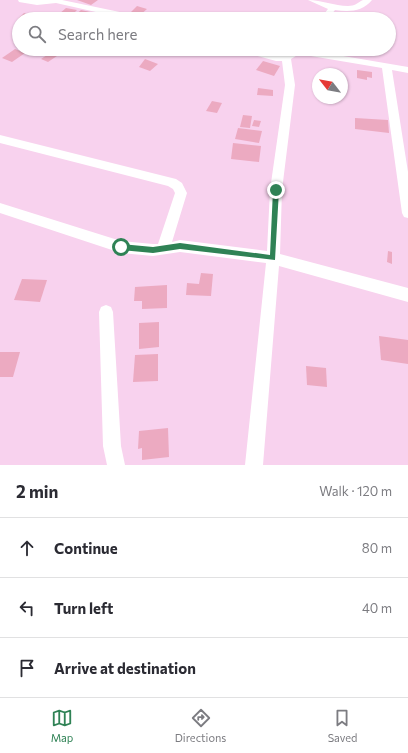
<!DOCTYPE html>
<html lang="en">
<head>
<meta charset="utf-8">
<style>
  :root { --surface:#fff; --page:#f7f7f7; --text:#2b2b33; --muted:#7c7c81; --line:#e1e1e2; --accent:#2f8255 }
  body { margin:0; font-family:Commissioner,sans-serif; background:var(--page); color:var(--text) }
  .compass { position:absolute; left:312px; top:68px; width:36px; height:36px; border-radius:50%; background:var(--surface); box-shadow:0 1px 3px #0004; rotate:301deg }
  .stop { position:absolute; width:12px; height:12px; margin:-9px; border:3px solid #2f8255; border-radius:50%; background:#fff }
  .stop.end { background:#2f8255; border-color:#fff; box-shadow:0 1px 4px #0008 }
  .list { margin:0; padding:0; list-style:none }
  h2 { display:flex; justify-content:space-between; align-items:center; height:52px; margin:0; padding:0 16px; font-size:17px }
  h2 small { font-size:13px; font-weight:400; color:var(--muted) }
  .list li { display:grid; grid-template-columns:26px 1fr auto; gap:12px; align-items:center; box-sizing:border-box; height:60px; padding:0 16px; border-top:1px solid var(--line) }
  .list b { display:block; font-size:15px; white-space:nowrap }
  .list em { font-size:13px; font-style:normal; color:var(--muted) }
  .icon { flex:none; width:22px; height:22px; fill:none; stroke:currentColor; stroke-width:2; stroke-linecap:round; stroke-linejoin:round }
  .map { position:relative; flex:none; width:408px; height:465px; overflow:hidden }
  .search { position:absolute; background:var(--surface); box-shadow:0 1px 3px #0004; left:12px; right:12px; top:12px; height:44px; display:flex; align-items:center; gap:10px; box-sizing:border-box; padding:0 14px; border-radius:22px; color:var(--muted); font-size:15px }
  .sheet { height:232px; background:var(--surface) }
  nav { display:flex; justify-content:space-around; align-items:center; box-sizing:border-box; height:56px; border-top:1px solid var(--line); background:var(--surface); font-size:11px; color:var(--muted) }
  nav a { display:grid; justify-items:center; gap:2px }
  nav .on { color:var(--accent) }
  .map>svg:first-child { display:block }
  .building { fill:#ecaac1 }
  .lines { fill:none; stroke-linecap:round; stroke-linejoin:round }
  .street { fill:#fff; fill-rule:evenodd }
  .route { fill:#2f8255 }
</style>
</head>
<body>
<div class="map">
<svg width="408" height="465" viewBox="0 0 408 465">
  <rect width="100%" height="100%" fill="#f8d2ee"/>
  <g class="building">
    <path d="M77,0h21l-7,5z"/>
    <path d="M137,6l10,3 -7,6 -9,-3z"/>
    <path d="M66,8l11,2 -6,6 -12,-2z"/>
    <path d="M81,10l14,3 -4,3 -8,-1 -4,3 -6,-1z"/>
    <path d="M24,13l6,2 -5,4h-7z"/>
    <path d="M15,49l10,4 -13,9 -10,-4z"/>
    <path d="M151,49h16l-6,6 -13,-3z"/>
    <path d="M209,49h14l-5,6 -11,-4z"/>
    <path d="M53,51l7,3 -12,8 -7,-3z"/>
    <path d="M145,59l13,5 -8,7 -11,-4z"/>
    <path d="M263,61l17,5 -6,10 -18,-6z"/>
    <path d="M357,70l15,2v6l-5,-1v3l-10,-2z"/>
    <path d="M258,88l15,2v6l-16,-1z"/>
    <path d="M212,101l10,2 -5,10 -11,-2z"/>
    <path d="M243,115l9,1 -2,12 -10,-1z"/>
    <path d="M355,118l33,2 1,13 -34,-4z"/>
    <path d="M254,120l7,1 -2,6 -7,-1z"/>
    <path d="M238,128l24,3 -3,12 -24,-4z"/>
    <path d="M233,143l28,3 -2,16 -28,-3z"/>
    <path d="M388,251l4,1v12l-5,-2z"/>
    <path d="M201,273l12,1 -2,22 -25,-1 1,-12 12,1z"/>
    <path d="M22,279l25,1 -7,22 -26,-2z"/>
    <path d="M167,285v23l-25,1v-8h-8l1,-14z"/>
    <path d="M159,322v25l-20,2v-26z"/>
    <path d="M379,336l29,4v24l-27,-4z"/>
    <path d="M0,352h20l-7,25h-13z"/>
    <path d="M158,354v27l-25,1 2,-27z"/>
    <path d="M306,366l20,2 1,19 -20,-2z"/>
    <path d="M168,428l1,29 -27,3v-12l-4,1 1,-18z"/>
  </g>
  <g class="lines">
    <g class="street">
      <path d="M18,0h44l77,16 4,3h-16l-71,-16 -19,2 -18,-3z"/>
      <path d="M308,0c14,0 26,6 40,6 7,0 9,-3 15,-6 2,0 6,0 9,0 -10,12 -23,12 -37,10l-7,9h-8l8,-10z"/>
      <path d="M237,49h15l24,6h8l11,-6h7l106,18v6l-16,-3 16,102v46l-4,-1 -2,-4 -20,-145 -83,-14 -8,5 4,26 -13,105 -2,64 128,34v14l-129,-36 -16,199h-18l21,-202 -86,-11 -27,4 -32,-3 -121,-40v-10l121,38 32,3h5l17,-51 -2,-4 -5,-3 -168,-43v-8l176,44 6,4 5,10 -15,49 8,-2 87,11 3,-61 15,-105 -3,-24h-6l-37,-10z"/>
      <path d="M106,305l5,2 2,5 8,134 4,19h-18l-4,-19 -4,-134 2,-5z"/>
    </g>
  </g>
  <path class="route" d="M276,188l3,2 -4,70 -95,-11 -27,4 -32,-3 -3,-3 3,-3 32,3 27,-4 90,12 3,-65z"/>
</svg>
<svg class="compass" viewBox="-18 -18 36 36"><path d="M0-13l5 13h-10z" fill="#e53935"/><path d="M0 13l5-13h-10z" fill="#7c7c81"/></svg>
<div class="stop" style="left:121px;top:247px"></div>
<div class="stop end" style="left:276px;top:190px"></div>
<div class="search"><svg class="icon" aria-label="search" viewBox="0 0 24 24"><circle cx="10" cy="10" r="6"/><path d="M15 15l6 6"/></svg>Search here</div>
</div>
<section class="sheet">
<h2>2 min<small>Walk · 120 m</small></h2>
<ul class="list">
<li><svg class="icon" aria-label="ahead" viewBox="0 0 24 24"><path d="M12 20V5M6 11l6-6 6 6"/></svg><div><b>Continue</b></div><em>80 m</em></li>
<li><svg class="icon" aria-label="left" viewBox="0 0 24 24"><path d="M17 20v-9H6M10 6l-5 5 5 5"/></svg><div><b>Turn left</b></div><em>40 m</em></li>
<li><svg class="icon" aria-label="arrive" viewBox="0 0 24 24"><path d="M6 21V4h12l-3 4 3 4H6"/></svg><div><b>Arrive at destination</b></div></li>
</ul>
</section>
<nav>
<a class="on"><svg class="icon" aria-label="map" viewBox="0 0 24 24"><path d="M3 6l6-2 6 2 6-2v14l-6 2-6-2-6 2zM9 4v14M15 6v14"/></svg>Map</a>
<a><svg class="icon" aria-label="directions" viewBox="0 0 24 24"><path d="M12 3l9 9-9 9-9-9zM9 14v-3h6M13 9l2 2-2 2"/></svg>Directions</a>
<a><svg class="icon" aria-label="saved" viewBox="0 0 24 24"><path d="M7 4h10v16l-5-4-5 4z"/></svg>Saved</a>
</nav>
</body>
</html>
